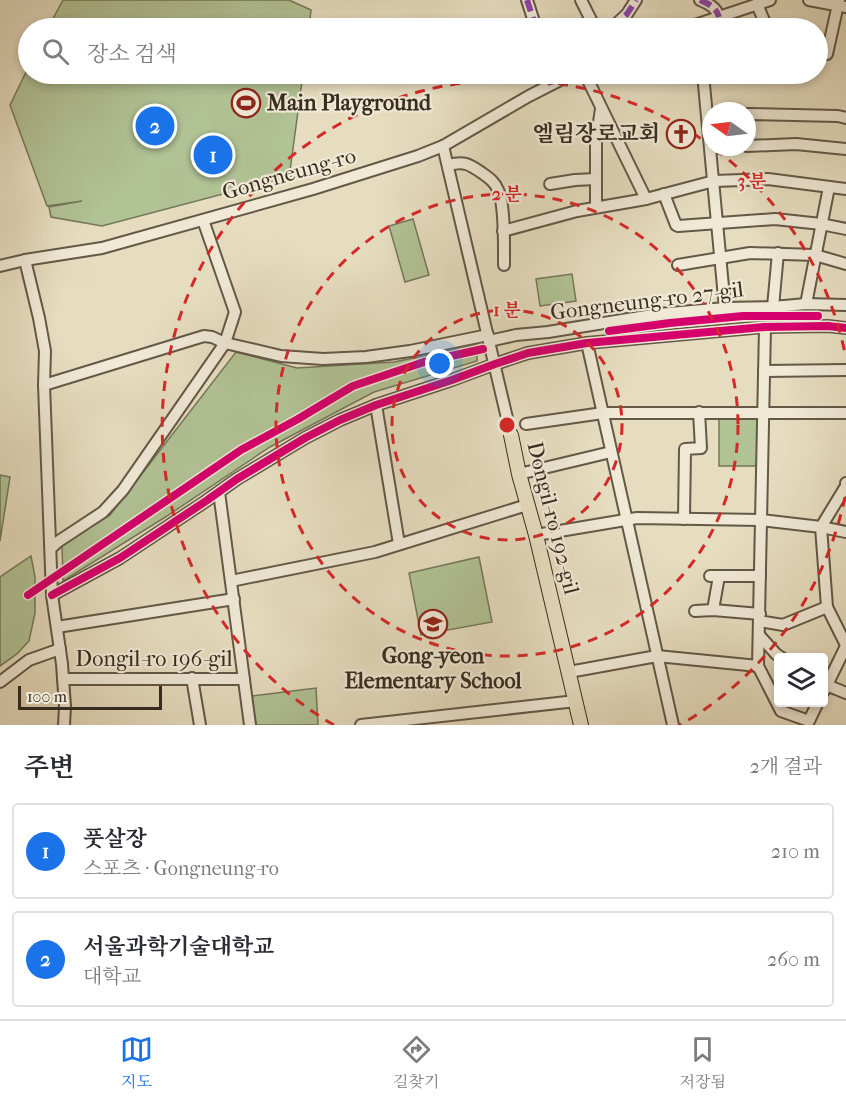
<!DOCTYPE html>
<html lang="ko">
<head>
<meta charset="utf-8">
<style>
  :root { --surface:#fff; --page:#f2f2f3; --text:#2b2b33; --muted:#7c7c81; --line:#e1e1e2; --accent:#1a73e8 }
  body { margin:0; font-family:"IM FELL French Canon","Noto Serif KR",serif; background:var(--page); color:var(--text) }
  .controls { position:absolute; right:18px; bottom:18px; display:grid; overflow:hidden; border-radius:6px; box-shadow:0 3px 9px #0003 }
  .controls button { width:54px; height:54px; display:grid; place-items:center; padding:0; border:0; border-bottom:2px solid var(--line); background:var(--surface); color:var(--text); font:30px sans-serif }
  .compass { position:absolute; left:702px; top:102px; width:54px; height:54px; border-radius:50%; background:var(--surface); box-shadow:0 3px 9px #0003; rotate:284deg }
  .scale { position:absolute; left:18px; bottom:15px; width:144px; box-sizing:border-box; padding-left:6px; border:3px solid #382c1f; border-top:0; font-size:16px; line-height:21px; white-space:nowrap; color:#382c1f; -webkit-text-stroke:4px #efe9d6; paint-order:stroke }
  .you { position:absolute; left:440px; top:364px; width:21px; height:21px; margin:-15px; border:4px solid #fff; border-radius:50%; background:#1a73e8; box-shadow:0 0 0 9px #1a73e833 }
  .badge { display:grid; place-items:center; width:39px; height:39px; border-radius:50%; background:var(--accent); color:#fff; font-size:20px; font-weight:700 }
  .pin { position:absolute; translate:-50% -50%; border:3px solid #fff; box-shadow:0 2px 6px #0006 }
  .list { margin:0; padding:0; list-style:none }
  h2 { display:flex; justify-content:space-between; align-items:center; height:78px; margin:0; padding:0 24px; font-size:26px }
  h2 small { font-size:20px; font-weight:400; color:var(--muted) }
  .list li { display:grid; grid-template-columns:39px 1fr auto; gap:18px; align-items:center; box-sizing:border-box; height:96px; margin:0 12px 12px; padding:0 12px; border:2px solid var(--line); border-radius:6px }
  .list b { display:block; font-size:22px; white-space:nowrap }
  .list p { margin:0; font-size:20px; white-space:nowrap; color:var(--muted) }
  .list em { font-size:20px; font-style:normal; color:var(--muted) }
  .icon { flex:none; width:33px; height:33px; fill:none; stroke:currentColor; stroke-width:2; stroke-linecap:round; stroke-linejoin:round }
  .map { position:relative; flex:none; width:846px; height:725px; overflow:hidden }
  .search { position:absolute; background:var(--surface); box-shadow:0 3px 9px #0003; left:18px; right:18px; top:18px; height:66px; display:flex; align-items:center; gap:15px; box-sizing:border-box; padding:0 21px; border-radius:33px; color:var(--muted); font-size:22px }
  .sheet { height:294px; background:var(--surface) }
  nav { display:flex; justify-content:space-around; align-items:center; box-sizing:border-box; height:84px; border-top:2px solid var(--line); background:var(--surface); font-size:16px; color:var(--muted) }
  nav a { display:grid; justify-items:center; gap:3px }
  nav .on { color:var(--accent) }
  .map>svg:first-child { display:block }
  .green { fill:#b1c295; stroke:#74775a; stroke-width:1.5 }
  .lines { fill:none; stroke-linecap:round; stroke-linejoin:round }
  .minor-casing { stroke:#645847; stroke-width:14 }
  .major-casing { stroke:#382c1f; stroke-width:16 }
  .minor { stroke:#efe9d6; stroke-width:10 }
  .major { stroke:#e6ddc0; stroke-width:14 }
  .quiet { stroke:#8e44ad; stroke-width:6; stroke-dasharray:12 6; stroke-linecap:butt }
  .cycleway-casing { stroke:#efe9d6; stroke-width:11 }
  .cycleway { stroke:#d6006c; stroke-width:8 }
  .ring { fill:none; stroke:#d62828; stroke-width:3; stroke-dasharray:10 8 }
  .labels { text-anchor:middle; dominant-baseline:central; stroke-width:4.5; stroke-linejoin:round; paint-order:stroke }
  .poi-label { font-size:22px; font-weight:bold; fill:#382c1f; stroke:#efe9d6; text-anchor:start }
  .street-label { font-size:22px; fill:#382c1f; stroke:#efe9d6 }
  .centre { fill:#d62828; stroke:#efe9d6; stroke-width:3 }
  .ring-label { font-size:18px; text-anchor:middle; font-weight:bold; fill:#d62828; stroke:#efe9d6; stroke-width:4.5; stroke-linejoin:round; paint-order:stroke }
</style>
</head>
<body>
<div class="map">
<svg width="846" height="725" viewBox="0 0 846 725">
  <rect width="100%" height="100%" fill="#e6ddc0"/>
  <filter id="stains"><feTurbulence type="fractalNoise" baseFrequency=".00333" numOctaves="4"/><feColorMatrix values="0 0 0 0 .2 0 0 0 0 .09 0 0 0 0 .02 0 0 0 .5 -.17"/></filter>
  <radialGradient id="worn" r=".72"><stop offset=".6" stop-color="#630" stop-opacity="0"/><stop offset="1" stop-color="#630" stop-opacity=".3"/></radialGradient>
  <g class="green">
    <path d="M63,0h226l22,10 -2,18h-261z"/>
    <path d="M28,68v6h275l-13,97h4l1,4 -193,51 -51,-9 -2,-10 33,-6 -35,5 -37,-101z"/>
    <path d="M413,219l16,56 -24,7 -16,-56z"/>
    <path d="M572,274l4,27 -36,5 -4,-27z"/>
    <path d="M477,345v16l-103,31 -104,55 -103,69 -104,65 -1,-36 48,-30 126,-163 61,16 97,-6z"/>
    <path d="M719,416h41l1,50h-42z"/>
    <path d="M0,475l10,2 -10,64z"/>
    <path d="M31,556l4,21v36l-6,28 -12,13 -17,12v-89z"/>
    <path d="M479,557l13,65 -71,13 -12,-62z"/>
    <path d="M316,688l2,37h-62l-5,-29z"/>
  </g>
  <g class="lines">
    <g class="minor-casing">
      <g id="minor">
        <path d="M527,0l9,28"/>
        <path d="M581,0l14,28"/>
        <path d="M700,0c9,4 16,7 19,17"/>
        <path d="M809,0l37,7"/>
        <path d="M757,4l10,24"/>
        <path d="M612,28l15,-14 9,-14"/>
        <path d="M686,28l84,-28"/>
        <path d="M827,54l12,-54"/>
        <path d="M585,74l61,125"/>
        <path d="M703,74l22,234"/>
        <path d="M747,114l91,2 8,2"/>
        <path d="M443,146l68,289"/>
        <path d="M747,146l49,-2 50,5"/>
        <path d="M711,148l17,-1"/>
        <path d="M448,165c17,-4 21,-1 34,8 7,5 13,9 16,17 7,13 6,58 6,75"/>
        <path d="M550,184l25,-4 21,-1"/>
        <path d="M664,194l12,31 2,1 97,-7 46,5 25,5"/>
        <path d="M596,207v-65l5,-33"/>
        <path d="M503,231l74,-20 69,-12 68,-18 54,-2 78,10"/>
        <path d="M25,260l14,58 6,33 -1,34 8,210 10,69 3,42 -1,19"/>
        <path d="M678,265l72,-12 65,2 31,9"/>
        <path d="M0,266l25,-6 77,-12 211,-59 105,-33 25,-10 86,-50 43,-22"/>
        <path d="M806,304l23,-117"/>
        <path d="M773,307l5,-54"/>
        <path d="M765,327l-7,339 23,45 28,10 9,-19"/>
        <path d="M489,341l27,-6 32,-3 111,-18 66,-6 48,-1 33,-3 40,1"/>
        <path d="M587,343l86,382"/>
        <path d="M764,371l82,-1"/>
        <path d="M44,385l160,-49 8,1 13,6 10,-31 -32,-92"/>
        <path d="M376,405l23,139"/>
        <path d="M526,424l77,-11h243"/>
        <path d="M519,474l92,-22"/>
        <path d="M846,483v3l-25,41 6,80 19,38"/>
        <path d="M219,492l31,233"/>
        <path d="M684,519l1,-70 16,-1 -2,-36"/>
        <path d="M536,535l101,-17 124,2 60,7 25,5"/>
        <path d="M51,548l8,-7 44,-29 20,-22 102,-147 56,13 42,3 43,-2 44,-6 78,-16"/>
        <path d="M710,576h50"/>
        <path d="M231,581l144,-29 152,-47"/>
        <path d="M52,595l68,-37 86,-57 31,-22 68,-41 35,-18 36,-15 76,-25 43,-16 33,-11 59,-10 178,-16 63,-1 18,2"/>
        <path d="M713,610l6,-34"/>
        <path d="M695,611l18,-1 47,4"/>
        <path d="M759,621l24,4 44,-18"/>
        <path d="M57,627l177,-28"/>
        <path d="M759,635l17,19 6,4"/>
        <path d="M569,672l88,-16 101,10"/>
        <path d="M192,678l8,47"/>
        <path d="M63,679h181"/>
        <path d="M0,682l29,-22 31,-11"/>
        <path d="M824,684l22,9"/>
        <path d="M824,691l22,-45"/>
        <path d="M361,725l215,-24"/>
      </g>
    </g>
    <g class="major-casing">
      <path id="major" d="M511,435l8,39 17,61 45,190"/>
    </g>
    <use href="#minor" class="minor"/>
    <use href="#major" class="major"/>
    <g class="quiet">
      <path d="M527,0l9,28"/>
      <path d="M700,0c9,4 16,7 19,17"/>
      <path d="M612,28l15,-14 9,-14"/>
      <path d="M548,74l3,11"/>
    </g>
    <g class="cycleway-casing">
      <g id="cycleway">
        <path d="M609,331l61,-8 73,-7h75"/>
        <path d="M28,595l213,-145 57,-31 55,-33 71,-24 59,-13"/>
        <path d="M52,595l68,-37 86,-57 31,-22 68,-41 35,-18 36,-15 76,-25 43,-16 33,-11 59,-10 178,-16 63,-1 18,2"/>
      </g>
    </g>
    <use href="#cycleway" class="cycleway"/>
  </g>
  <g class="ring">
    <circle cx="507" cy="425" r="115"/>
    <circle cx="507" cy="425" r="231"/>
    <path d="M845 497A346 346 0 0 1 680 725M334 725A346 346 0 1 1 710 145M715 149A346 346 0 0 1 845 353"/>
  </g>
  <defs>
    <g id="stadium-ring" transform="scale(1.5)"><circle r="9.5" fill="#efe9d6" stroke="#8f2418" stroke-width="1.5"/><path d="M0-5a6.5 5 0 1 0 0 10a6.5 5 0 1 0 0-10ZM-3.5-1.8h7v3.6h-7Z" fill="#8f2418"/></g>
    <g id="church-ring" transform="scale(1.5)"><circle r="9.5" fill="#efe9d6" stroke="#8f2418" stroke-width="1.5"/><path d="M-1.2-6h2.4v3.5h3.3v2.4h-3.3V6h-2.4V-.1h-3.3v-2.4h3.3Z" fill="#8f2418"/></g>
    <g id="school-ring" transform="scale(1.5)"><circle r="9.5" fill="#efe9d6" stroke="#8f2418" stroke-width="1.5"/><path d="M0-5L7-2L0 1L-7-2ZM-4 1L0 2.5L4 1V4Q0 6-4 4Z" fill="#8f2418"/></g>
  </defs>
  <g fill-rule="evenodd">
    <use href="#stadium-ring" x="246" y="103"/>
    <use href="#church-ring" x="681" y="134"/>
    <use href="#school-ring" x="433" y="624"/>
  </g>
  <g class="labels">
    <g class="poi-label">
      <text x="267" y="103">Main Playground</text>
      <text x="660" y="134" text-anchor="end">엘림장로교회</text>
      <text x="433" y="656" text-anchor="middle">Gong-yeon<tspan x="433" dy="25">Elementary School</tspan></text>
    </g>
    <g class="street-label">
      <text transform="translate(289 174) rotate(-16)">Gongneung-ro</text>
      <text transform="translate(647 301) rotate(-7)">Gongneung-ro 27-gil</text>
      <text transform="translate(553 518) rotate(76)">Dongil-ro 192-gil</text>
      <text x="154" y="659">Dongil-ro 196-gil</text>
    </g>
  </g>
  <circle cx="507" cy="425" r="9" class="centre"/>
  <g class="ring-label">
    <text x="752" y="187">3 분</text>
    <text x="507" y="200">2 분</text>
    <text x="507" y="316">1 분</text>
  </g>
  <rect width="100%" height="100%" filter="url(#stains)"/>
  <rect width="100%" height="100%" fill="url(#worn)"/>
</svg>
<div class="controls">
<button><svg class="icon" aria-label="layers" viewBox="0 0 24 24"><path d="M12 4l9 5-9 5-9-5zM3 14l9 5 9-5"/></svg></button>
</div>
<svg class="compass" viewBox="-18 -18 36 36"><path d="M0-13l5 13h-10z" fill="#e53935"/><path d="M0 13l5-13h-10z" fill="#7c7c81"/></svg>
<div class="scale">100 m</div>
<div class="you"></div>
<div class="pin badge" style="left:213px;top:155px">1</div>
<div class="pin badge" style="left:155px;top:126px">2</div>
<div class="search"><svg class="icon" aria-label="search" viewBox="0 0 24 24"><circle cx="10" cy="10" r="6"/><path d="M15 15l6 6"/></svg>장소 검색</div>
</div>
<section class="sheet">
<h2>주변<small>2개 결과</small></h2>
<ul class="list">
<li><span class="badge">1</span><div><b>풋살장</b><p>스포츠 · Gongneung-ro</p></div><em>210 m</em></li>
<li><span class="badge">2</span><div><b>서울과학기술대학교</b><p>대학교</p></div><em>260 m</em></li>
</ul>
</section>
<nav>
<a class="on"><svg class="icon" aria-label="map" viewBox="0 0 24 24"><path d="M3 6l6-2 6 2 6-2v14l-6 2-6-2-6 2zM9 4v14M15 6v14"/></svg>지도</a>
<a><svg class="icon" aria-label="directions" viewBox="0 0 24 24"><path d="M12 3l9 9-9 9-9-9zM9 14v-3h6M13 9l2 2-2 2"/></svg>길찾기</a>
<a><svg class="icon" aria-label="saved" viewBox="0 0 24 24"><path d="M7 4h10v16l-5-4-5 4z"/></svg>저장됨</a>
</nav>
</body>
</html>
